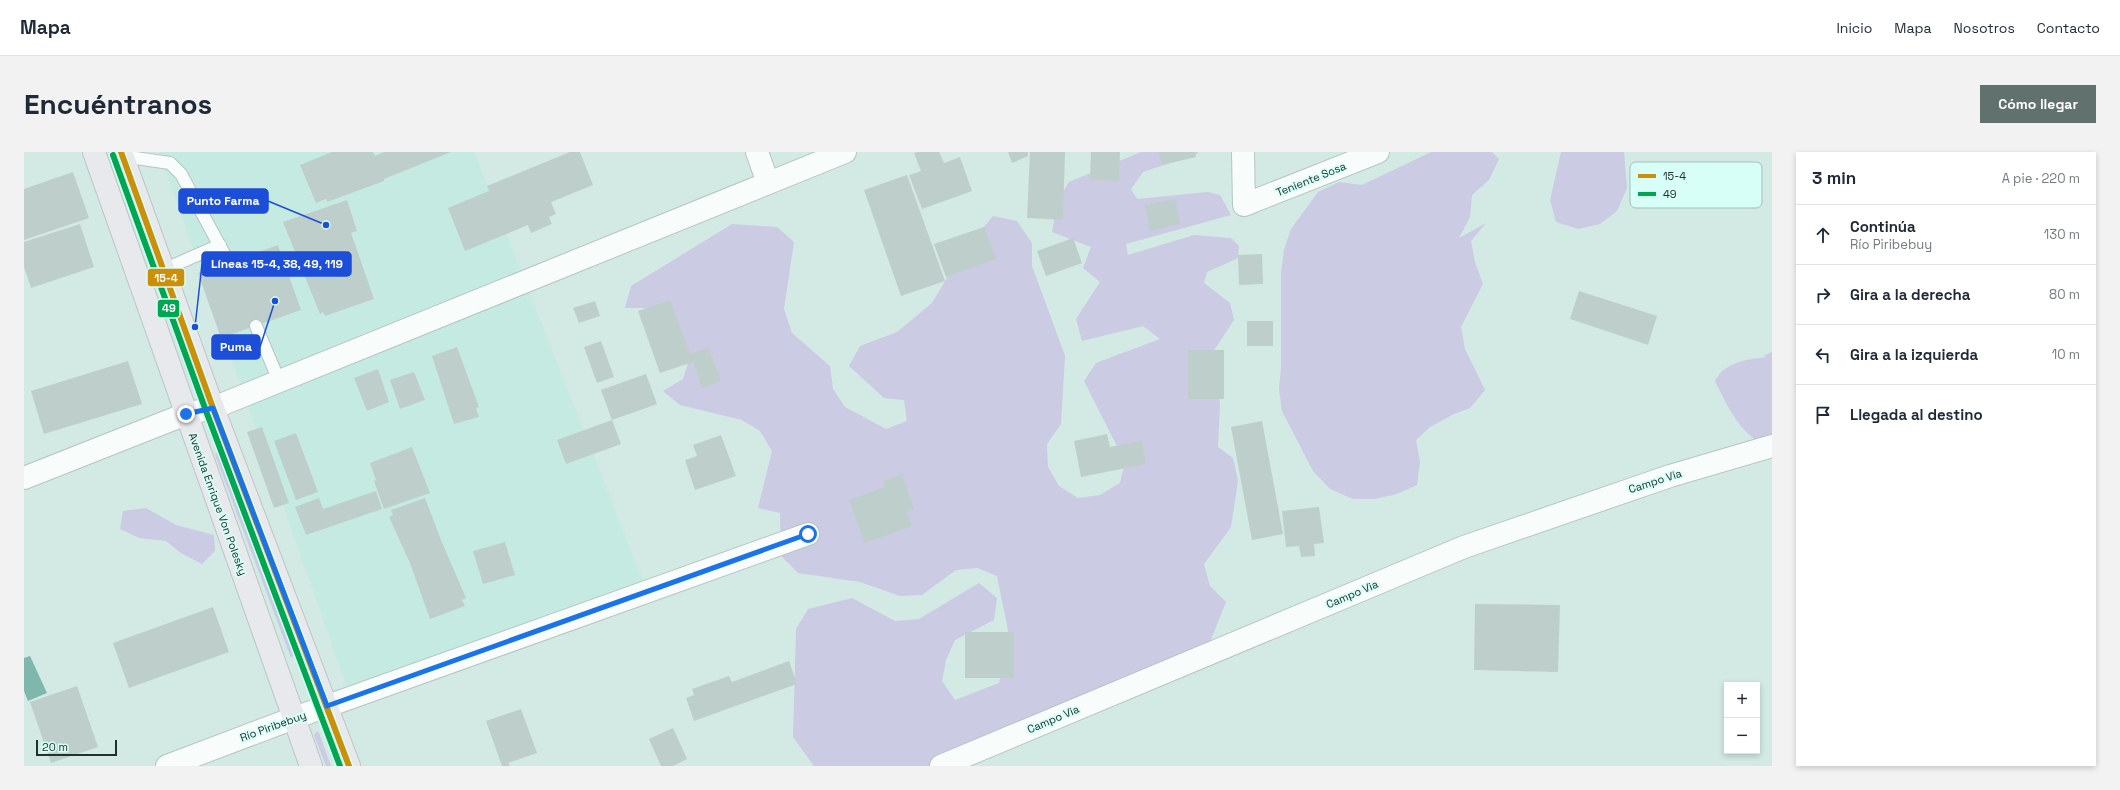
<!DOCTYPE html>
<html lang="es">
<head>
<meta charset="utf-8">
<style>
  :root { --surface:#fff; --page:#f2f2f3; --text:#1f2937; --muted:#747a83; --line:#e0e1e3; --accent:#60716e }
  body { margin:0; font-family:"Space Grotesk",sans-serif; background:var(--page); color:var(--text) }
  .controls { position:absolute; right:12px; bottom:12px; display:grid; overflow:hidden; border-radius:0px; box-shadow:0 2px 6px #0003 }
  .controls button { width:36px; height:36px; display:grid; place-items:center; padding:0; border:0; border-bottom:1px solid var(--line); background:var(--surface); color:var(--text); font:20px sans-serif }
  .scale { position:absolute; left:12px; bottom:10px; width:81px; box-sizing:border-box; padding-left:4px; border:2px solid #22312f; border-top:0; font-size:11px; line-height:14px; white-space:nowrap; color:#22312f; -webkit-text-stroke:3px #d8fff7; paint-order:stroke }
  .stop { position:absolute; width:12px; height:12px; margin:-9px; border:3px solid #1a73e8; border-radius:50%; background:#fff }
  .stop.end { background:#1a73e8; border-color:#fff; box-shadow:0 1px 4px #0008 }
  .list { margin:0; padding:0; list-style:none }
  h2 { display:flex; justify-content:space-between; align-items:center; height:52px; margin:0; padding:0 16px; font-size:17px }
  h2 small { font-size:13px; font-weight:400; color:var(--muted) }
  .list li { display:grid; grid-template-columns:26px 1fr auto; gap:12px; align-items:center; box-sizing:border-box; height:60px; padding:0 16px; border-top:1px solid var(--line) }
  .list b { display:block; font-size:15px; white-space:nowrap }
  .list p { margin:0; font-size:13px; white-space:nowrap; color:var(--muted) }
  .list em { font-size:13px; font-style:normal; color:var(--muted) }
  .icon { flex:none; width:22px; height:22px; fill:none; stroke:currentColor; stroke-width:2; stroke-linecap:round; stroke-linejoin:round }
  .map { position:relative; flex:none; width:1748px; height:614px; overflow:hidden; border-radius:0px }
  header { display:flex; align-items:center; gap:24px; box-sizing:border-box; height:56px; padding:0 20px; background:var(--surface); border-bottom:1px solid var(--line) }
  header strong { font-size:19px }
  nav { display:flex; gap:22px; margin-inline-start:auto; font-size:14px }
  .intro { display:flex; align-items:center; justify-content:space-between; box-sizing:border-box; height:96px; padding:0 24px }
  h1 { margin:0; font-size:28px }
  .button { padding:10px 18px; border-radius:0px; background:var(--accent); color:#fff; font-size:14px; font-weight:700 }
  main { display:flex; gap:24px; padding:0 24px }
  aside { flex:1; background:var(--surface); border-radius:0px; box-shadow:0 2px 6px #0003 }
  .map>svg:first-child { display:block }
  .built { fill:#c5eae2 }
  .green { fill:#cbcbe3 }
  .water { fill:#80b7ad }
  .building { fill:#becfcb }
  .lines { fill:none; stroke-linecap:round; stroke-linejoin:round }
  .lane-casing { stroke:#b5c6c3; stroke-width:14 }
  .street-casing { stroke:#b5c6c3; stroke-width:24 }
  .primary-casing { stroke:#bbc6c4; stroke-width:24 }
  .lane { stroke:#f8fcfb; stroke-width:12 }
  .street { stroke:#f8fcfb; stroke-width:22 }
  .primary { stroke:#e7e9ec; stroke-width:22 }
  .bus-1-casing { stroke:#d8fff7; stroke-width:9 }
  .bus-2-casing { stroke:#d8fff7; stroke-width:9 }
  .bus-1 { stroke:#cc8f09; stroke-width:6 }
  .bus-2 { stroke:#00a651; stroke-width:6 }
  .route { stroke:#1a73e8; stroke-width:5 }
  .labels { text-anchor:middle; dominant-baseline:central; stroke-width:3.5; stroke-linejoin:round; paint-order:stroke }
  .street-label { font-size:11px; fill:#22312f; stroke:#d8fff7 }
  .key { fill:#d8fff7; stroke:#a1c1bb; stroke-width:1 }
  .key-label { font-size:11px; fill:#22312f }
  .leader { fill:none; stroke:#1d4ed8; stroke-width:1.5 }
  .callout-dot { fill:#1d4ed8; stroke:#d8fff7; stroke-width:1.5 }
  .callout { fill:#1d4ed8; stroke:#1d4ed8; stroke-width:1.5 }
  .callout-label { font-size:12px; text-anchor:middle; font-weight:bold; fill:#fff }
  .line-badge { stroke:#d8fff7; stroke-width:1.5 }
  .badge-label { font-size:11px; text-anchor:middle; font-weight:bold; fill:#fff }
</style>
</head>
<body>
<header>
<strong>Mapa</strong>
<nav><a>Inicio</a><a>Mapa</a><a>Nosotros</a><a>Contacto</a></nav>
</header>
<div class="intro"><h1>Encuéntranos</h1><a class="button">Cómo llegar</a></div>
<main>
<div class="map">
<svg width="1748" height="614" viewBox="0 0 1748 614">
  <rect width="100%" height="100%" fill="#d3e9e4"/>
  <path class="built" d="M135,0h315l177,449 -298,104z"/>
  <g class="green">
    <path d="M84,0h6l81,233 -4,-1z"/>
    <path d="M1117,0h57l-1,2 -54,18 -12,17 6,10 71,-7 12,3 11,20 -105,29 2,11 66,-20 37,3 8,8 -1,12 -31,14 -3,11 26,20 4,17 -25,38 11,45 -2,44 15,11 5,23 -7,46 -27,37 6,22 16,16 -16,40 -17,15 -168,61 -79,48h-132l-21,-29 3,-108 12,-20 44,-11 43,23 24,-2 60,-36 18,15 -3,22 -39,20 -9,20 -4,21 13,19 44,-17 11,-43 -13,-64 -20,-8 -21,2 -34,25 -22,1 -40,-14 -62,-9 -17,-17 -1,-43 -22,-5 14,-57 -12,-20 -18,-11 -62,-15 -17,-14 20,-12 7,-22 -44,-49h-21l6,-22 101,-62 45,3 17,15 -10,67 8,24 38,33 3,23 12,18 41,22 21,-8 -3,-21 -20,-2 -35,-32 11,-20 37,-14 35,-29 29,-49 32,-38 24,5 15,22v23l33,90 -4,68 -14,20 1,23 11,19 19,12 22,-3 20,-12 5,-21 -41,-81 12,-18 64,-24 -17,-13 -61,15 -6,-22 24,-37 -17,-14 8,-21 -39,-15 6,-32 11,-18z"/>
    <path d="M1407,0h61l7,7 -10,21 -17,15 -2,22 -11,21 27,-15 -15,18 4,21 8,22 -22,43 4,22 20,41 -15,18 -16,6 -24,13 -14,13 4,22 -3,23 -20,9 -22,5h-22l-23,-10 -17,-18 -31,-60 -3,-22 2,-22v-94l3,-23 7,-21 27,-37 21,-10 23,3z"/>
    <path d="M1537,0h63l3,36 -10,23 -17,13 -22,5 -22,-7 -6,-22z"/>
    <path d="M1748,200v94c-29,-4 -45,-41 -57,-65 11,-20 31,-21 52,-24l-4,-1z"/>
    <path d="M193,300l3,2 74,201 -3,3 -76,-203z"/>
    <path d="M122,356l30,17 38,10 1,16 -13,13 -21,-11 -15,-12 -27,-3 -19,-9 3,-18z"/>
    <path d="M293,579l2,2 12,33h-5l-12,-31z"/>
  </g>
  <path class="water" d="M6,504l17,37 -19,8 -4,-10v-33z"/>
  <g class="building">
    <path d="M308,0h41l2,4 9,-4h67l-67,27v2l-57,21 -1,-3 -10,4 -16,-38z"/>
    <path d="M546,0h10l13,33 -42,17 5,12 -7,3 3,7 -21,9 -3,-8 -63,26 -17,-43 41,-17 -2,-5z"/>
    <path d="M894,0h21l5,11 16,-6 12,34 -50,18 -13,-34 12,-4 -7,-18z"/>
    <path d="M984,0h20v4l-16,7z"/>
    <path d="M1006,0h35l-2,68 -36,-2z"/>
    <path d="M1067,0h29l-1,29 -29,-1z"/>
    <path d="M1135,0h36l1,5 -34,8z"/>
    <path d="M49,20l16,46 -65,22v-51z"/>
    <path d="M883,23l38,106 -44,15 -37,-106z"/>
    <path d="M1151,47l5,25 -30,7 -5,-26z"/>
    <path d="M323,48l10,31 -6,2 23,66 -49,17 -2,-4 -3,2 -37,-92z"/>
    <path d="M56,72l14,43 -63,21 -7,-21v-25z"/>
    <path d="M960,75l12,32 -50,18 -12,-33z"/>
    <path d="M1049,86l9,25 -36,13 -9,-25z"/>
    <path d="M254,93l23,65 -80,28 -23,-65z"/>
    <path d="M1238,102l1,30 -24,1 -1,-30z"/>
    <path d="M1555,139l78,25 -9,29 -78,-26z"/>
    <path d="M646,148l20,54 19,-6 12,33 -19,7 -9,-26 -33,11 -22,-62z"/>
    <path d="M571,149l5,15 -21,7 -6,-15z"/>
    <rect x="1223" y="169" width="26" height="25"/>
    <path d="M577,189l13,36 -17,6 -13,-36z"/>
    <path d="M433,195l22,60 -3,1 3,9 -25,7 -22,-68z"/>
    <rect x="1164" y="198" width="36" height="49"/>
    <path d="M104,209l14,43 -98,30 -13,-43z"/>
    <path d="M354,217l11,33 -22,9 -13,-33z"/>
    <path d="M390,220l11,28 -25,9 -10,-29z"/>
    <path d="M622,222l11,30 -45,16 -11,-30z"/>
    <path d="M588,268l9,24 -55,20 -9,-24z"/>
    <path d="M1238,269l21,113 -31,6 -21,-113z"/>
    <path d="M238,275l27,76 -15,5 -27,-76z"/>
    <path d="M272,281l22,59 -22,8 -22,-59z"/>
    <path d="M1083,282l3,13 32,-6 4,23 -65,13 -7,-36z"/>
    <path d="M697,283l15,41 -41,14 -10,-30 12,-4 -4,-11z"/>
    <path d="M388,295l18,46 -46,16 -10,-28 2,-1 -6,-17z"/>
    <path d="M878,322l12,35 -8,3 6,14 -47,17 -16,-43 36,-13 -2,-6z"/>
    <path d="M352,339l6,18 -76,26 -11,-28 24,-9 4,11z"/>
    <path d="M401,346l16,42 25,58 -4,2 3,6 -35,13 -20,-56 -21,-46 4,-2 -2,-5z"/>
    <path d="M1295,355l5,36 -10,1 1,12 -14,1 -2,-11 -13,1 -4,-36z"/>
    <path d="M481,390l10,33 -32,9 -10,-33z"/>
    <path d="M1451,452l85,1 -2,67 -84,-2z"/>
    <path d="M189,455l16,45 -100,36 -16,-45z"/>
    <rect x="941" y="480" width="49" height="46"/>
    <path d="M765,509l8,23 -103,37 -8,-23 8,-3 -2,-6 37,-13 3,6z"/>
    <path d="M53,534l21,61 -47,16 -21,-61z"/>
    <path d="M497,557l16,44 -29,10 2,3h-8l-16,-45z"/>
    <path d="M649,576l14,31 -14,7h-12l-12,-27z"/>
  </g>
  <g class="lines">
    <g class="lane-casing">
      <g id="lane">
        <path d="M98,4l48,7 11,11 48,89"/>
        <path d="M139,118l57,-25"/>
        <path d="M232,174l23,55"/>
      </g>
    </g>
    <g class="street-casing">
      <g id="street">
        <path d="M733,0l11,31"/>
        <path d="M1219,0l1,53 134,-53"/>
        <path d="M0,326l162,-64 27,-6 632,-256"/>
        <path d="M143,614l127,-48 514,-184"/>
        <path d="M917,614l523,-219 206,-71 102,-30"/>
      </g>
    </g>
    <g class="primary-casing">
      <g id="primary">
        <path d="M70,0l217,614"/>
        <path d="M97,0l92,256 136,358"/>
      </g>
    </g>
    <use href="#lane" class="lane"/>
    <use href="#street" class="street"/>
    <use href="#primary" class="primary"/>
    <g class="bus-1-casing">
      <path id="bus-1" d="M97,0l92,256 136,358"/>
    </g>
    <g class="bus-2-casing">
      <path id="bus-2" d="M89,3l93,256 134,355"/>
    </g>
    <use href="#bus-1" class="bus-1"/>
    <use href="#bus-2" class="bus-2"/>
  </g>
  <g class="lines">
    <path class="route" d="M162,262l27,-6 114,298 481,-172"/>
  </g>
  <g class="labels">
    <g class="street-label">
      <text transform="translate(1287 27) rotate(-22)">Teniente Sosa</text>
      <text transform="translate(1631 329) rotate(-18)">Campo Via</text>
      <text transform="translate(194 352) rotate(70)">Avenida Enrique Von Polesky</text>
      <text transform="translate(1328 442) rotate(-23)">Campo Via</text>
      <text transform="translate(1029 567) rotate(-23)">Campo Via</text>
      <text transform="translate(249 574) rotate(-20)">Río Piribebuy</text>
    </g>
  </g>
  <rect x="1606" y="10" width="132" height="46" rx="6" class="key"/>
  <rect x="1614" y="22" width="18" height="4" fill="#cc8f09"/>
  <rect x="1614" y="40" width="18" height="4" fill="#00a651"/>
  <g class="key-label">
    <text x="1639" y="28">15-4</text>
    <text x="1639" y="46">49</text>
  </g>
  <path class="leader" d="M302 73L244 49M171 175L178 112M251 149L236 195"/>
  <g class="callout-dot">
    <circle cx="302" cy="73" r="4"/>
    <circle cx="171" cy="175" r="4"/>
    <circle cx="251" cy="149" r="4"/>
  </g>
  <g class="callout">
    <rect x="155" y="37" width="89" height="24" rx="4"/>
    <rect x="178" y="100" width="149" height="24" rx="4"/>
    <rect x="188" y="183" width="48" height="24" rx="4"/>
  </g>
  <g class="callout-label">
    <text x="199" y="53">Punto Farma</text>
    <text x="253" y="116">Líneas 15-4, 38, 49, 119</text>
    <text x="212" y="199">Puma</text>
  </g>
  <g class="line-badge">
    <rect x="123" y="116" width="38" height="19" rx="4" fill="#cc8f09"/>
    <rect x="133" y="147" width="23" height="19" rx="4" fill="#00a651"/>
  </g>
  <g class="badge-label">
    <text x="142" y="130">15-4</text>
    <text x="145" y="160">49</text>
  </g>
</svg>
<div class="controls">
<button>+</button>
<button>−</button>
</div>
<div class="scale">20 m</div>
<div class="stop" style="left:784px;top:382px"></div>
<div class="stop end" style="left:162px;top:262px"></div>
</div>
<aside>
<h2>3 min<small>A pie · 220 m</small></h2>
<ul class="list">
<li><svg class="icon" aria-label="ahead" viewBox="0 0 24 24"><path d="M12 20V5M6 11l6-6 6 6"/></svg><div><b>Continúa</b><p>Río Piribebuy</p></div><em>130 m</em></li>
<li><svg class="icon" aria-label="right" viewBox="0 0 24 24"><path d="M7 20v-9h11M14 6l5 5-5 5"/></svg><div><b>Gira a la derecha</b></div><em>80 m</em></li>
<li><svg class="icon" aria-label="left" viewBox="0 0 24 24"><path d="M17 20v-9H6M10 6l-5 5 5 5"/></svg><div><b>Gira a la izquierda</b></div><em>10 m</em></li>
<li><svg class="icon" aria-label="arrive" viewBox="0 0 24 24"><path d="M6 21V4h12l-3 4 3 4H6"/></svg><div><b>Llegada al destino</b></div></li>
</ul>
</aside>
</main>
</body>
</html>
